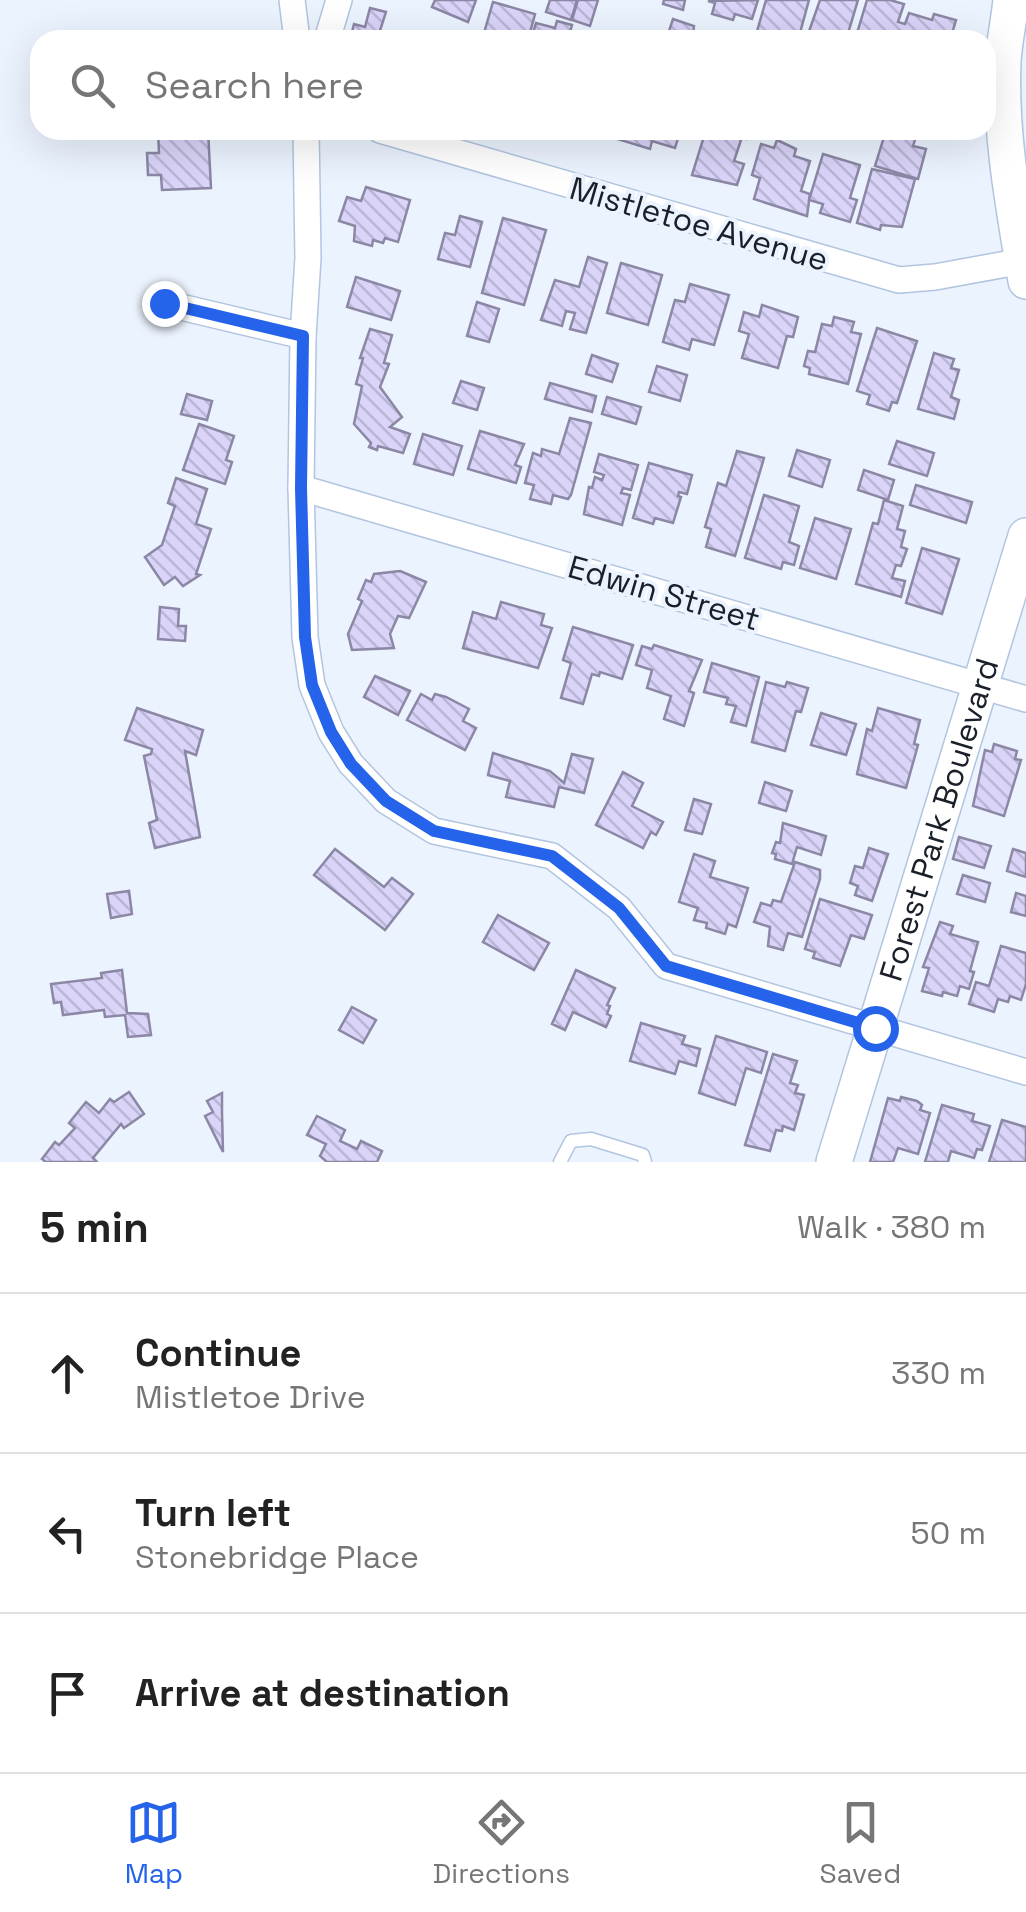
<!DOCTYPE html>
<html lang="en">
<head>
<meta charset="utf-8">
<style>
  :root { --surface:#fff; --page:#f2f2f2; --text:#222; --muted:#767676; --line:#e0e0e0; --accent:#2563eb }
  body { margin:0; font-family:"Space Grotesk",sans-serif; background:var(--page); color:var(--text) }
  .stop { position:absolute; width:30px; height:30px; margin:-22px; border:8px solid #2563eb; border-radius:50%; background:#fff }
  .stop.end { background:#2563eb; border-color:#fff; box-shadow:0 2px 10px #0008 }
  .list { margin:0; padding:0; list-style:none }
  h2 { display:flex; justify-content:space-between; align-items:center; height:130px; margin:0; padding:0 40px; font-size:42px }
  h2 small { font-size:32px; font-weight:400; color:var(--muted) }
  .list li { display:grid; grid-template-columns:65px 1fr auto; gap:30px; align-items:center; box-sizing:border-box; height:160px; padding:0 40px; border-top:2px solid var(--line) }
  .list b { display:block; font-size:38px; white-space:nowrap }
  .list p { margin:0; font-size:32px; white-space:nowrap; color:var(--muted) }
  .list em { font-size:32px; font-style:normal; color:var(--muted) }
  .icon { flex:none; width:55px; height:55px; fill:none; stroke:currentColor; stroke-width:2; stroke-linecap:round; stroke-linejoin:round }
  .map { position:relative; flex:none; width:1026px; height:1162px; overflow:hidden }
  .search { position:absolute; background:var(--surface); box-shadow:0 10px 40px #0002; left:30px; right:30px; top:30px; height:110px; display:flex; align-items:center; gap:25px; box-sizing:border-box; padding:0 35px; border-radius:30px; color:var(--muted); font-size:38px }
  .sheet { height:610px; background:var(--surface) }
  nav { display:flex; justify-content:space-around; align-items:center; box-sizing:border-box; height:140px; border-top:2px solid var(--line); background:var(--surface); font-size:28px; color:var(--muted) }
  nav a { display:grid; justify-items:center; gap:5px }
  nav .on { color:var(--accent) }
  .map>svg:first-child { display:block }
  .building { fill:url(#building-back-hatch); stroke:#8b87a4; stroke-width:2.5 }
  .lines { fill:none; stroke-linecap:round; stroke-linejoin:round }
  .service-casing { stroke:#b2c5e0; stroke-width:15 }
  .minor-casing { stroke:#b2c5e0; stroke-width:28 }
  .secondary-casing { stroke:#b2c5e0; stroke-width:38 }
  .service { stroke:#fff; stroke-width:12 }
  .minor { stroke:#fff; stroke-width:25 }
  .secondary { stroke:#fff; stroke-width:35 }
  .route { stroke:#2563eb; stroke-width:12 }
  .labels { text-anchor:middle; dominant-baseline:central; stroke-width:8; stroke-linejoin:round; paint-order:stroke }
  .street-label { font-size:32px; fill:#192029; stroke:#ebf3fe }
</style>
</head>
<body>
<div class="map">
<svg width="1026" height="1162" viewBox="0 0 1026 1162">
  <defs>
    <pattern id="building-back-hatch" width="6" height="6" patternUnits="userSpaceOnUse" patternTransform="scale(2.5)"><rect width="6" height="6" fill="#d9d4f8"/><path d="M-1 5l2 2M0 0l6 6M5-1l2 2" fill="none" stroke="#bab6d5"/></pattern>
  </defs>
  <rect width="100%" height="100%" fill="#ebf3fe"/>
  <g class="building">
    <path d="M435,0h41l-8,22 -36,-15z"/>
    <path d="M550,0h27l-6,20 -25,-8z"/>
    <path d="M578,0h20l-8,26 -18,-6z"/>
    <path d="M664,0h21l-2,10 -20,-6z"/>
    <path d="M758,0l-6,19 -17,-5 -2,6 -21,-6 3,-11 -7,-2z"/>
    <path d="M766,0h43l-11,40h-24l-18,-5z"/>
    <path d="M820,0h38l-12,40h-40z"/>
    <path d="M867,0h23l14,4 -6,18 7,2 4,-11 23,7 2,-6 22,6 -6,20h-95z"/>
    <path d="M493,2l42,12 -7,26h-46z"/>
    <path d="M370,8l16,4 -9,28h-27l4,-16 11,3z"/>
    <path d="M673,19l21,7 -2,14h-26z"/>
    <path d="M557,21l15,4 -4,15h-37l5,-17 19,5z"/>
    <path d="M158,130h50l3,58 -49,2 -1,-15h-13l-1,-22h12z"/>
    <path d="M616,130h68l-4,2 -5,16 -23,-7 -2,8 -36,-11z"/>
    <path d="M706,130h42l-2,9 -4,-2 -8,24 10,3 -7,21 -45,-10z"/>
    <path d="M895,130h23l-5,16 13,3 -8,30 -43,-13 9,-29 8,2z"/>
    <path d="M777,140l19,9 -2,7 16,5 -9,30 9,3 -3,22 -53,-17 6,-21 -8,-3 9,-31 13,4z"/>
    <path d="M823,154l37,11 -10,33 7,2 -7,22 -30,-9 3,-9 -14,-4z"/>
    <path d="M872,169l43,10 -13,48 -21,-2 -1,5 -23,-7z"/>
    <path d="M366,187l44,13 -12,42 -13,-4 -2,5 -10,-3 -1,6 -18,-5 1,-15 -16,-5 8,-24 14,4z"/>
    <path d="M460,216l22,6 -12,45 -32,-8 7,-26 10,2z"/>
    <path d="M503,218l43,12 -22,75 -42,-12z"/>
    <path d="M588,257l19,6 -21,70 -16,-4 5,-16 -9,-2 -4,15 -21,-6 14,-40 24,7z"/>
    <path d="M621,263l41,12 -14,50 -41,-12z"/>
    <path d="M356,277l44,14 -9,29 -44,-13z"/>
    <path d="M690,284l39,11 -15,50 -22,-6 -3,11 -26,-8 12,-42 10,2z"/>
    <path d="M477,302l22,7 -10,33 -22,-6z"/>
    <path d="M762,305l36,12 -5,20 -6,-1 -9,32 -36,-10 7,-24 -10,-3 5,-19 15,5z"/>
    <path d="M834,317l20,5 -3,10 10,2 -13,50 -39,-10 1,-6 -6,-2 4,-15 7,1 7,-28 10,2z"/>
    <path d="M877,328l40,13 -20,62 -5,-1 -3,9 -22,-7 3,-9 -13,-4z"/>
    <path d="M370,329l22,6 -8,28 5,1 -9,23 22,30 -12,10 20,7 -7,19 -25,-7 -1,4 -8,-3 2,-4 -17,-19 8,-38 -6,-2 7,-26h-3z"/>
    <path d="M934,353l20,6 -3,9 8,2 -8,27 8,3 -5,19 -36,-10z"/>
    <path d="M592,355l26,9 -6,18 -26,-8z"/>
    <path d="M657,366l30,9 -7,26 -31,-9z"/>
    <path d="M461,381l23,7 -7,22 -24,-7z"/>
    <path d="M550,383l46,13 -4,16 -47,-13z"/>
    <path d="M187,394l25,7 -5,19 -26,-6z"/>
    <path d="M607,397l34,10 -5,17 -34,-10z"/>
    <path d="M570,418l21,5 -20,72 -3,4 -15,-4 -2,9 -21,-5 4,-14 -9,-2 8,-30 8,3 1,-7 17,5z"/>
    <path d="M199,424l35,12 -8,24 6,2 -7,22 -42,-14z"/>
    <path d="M480,431l44,13 -9,21 6,2 -5,16 -48,-14z"/>
    <path d="M423,434l39,12 -9,29 -39,-11z"/>
    <path d="M897,441l37,12 -7,23 -38,-12z"/>
    <path d="M797,450l33,10 -8,27 -33,-11z"/>
    <path d="M737,451l27,7 -29,98 -29,-9 5,-18 -6,-2 13,-44 8,3z"/>
    <path d="M599,454l39,11 -7,25 -8,-2 -2,5 9,2 -8,30 -38,-11 5,-27 3,1 3,-11 7,3 2,-5 -10,-3z"/>
    <path d="M649,463l43,12 -5,19 -8,-2 -1,4 3,1 -8,26 -18,-5 -2,6 -20,-6z"/>
    <path d="M864,470l30,10 -6,20 -30,-10z"/>
    <path d="M176,478l31,11 -11,35 15,5 -15,45 4,1 -17,11 -8,-9 -11,8 -19,-28 17,-12 13,-39 -7,-3z"/>
    <path d="M916,485l56,17 -6,21 -56,-18z"/>
    <path d="M764,495l35,11 -10,36 10,4 -5,19 -11,-3 -2,7 -36,-11z"/>
    <path d="M884,500l19,6 -6,23 8,2 -4,16 6,2 -6,17 -5,-1 -4,13 13,3 -4,16 -45,-13 17,-61 5,1z"/>
    <path d="M815,518l36,11 -15,50 -36,-11z"/>
    <path d="M922,548l37,11 -17,55 -36,-11z"/>
    <path d="M400,571l26,11 -17,36 -11,-2 -8,18 4,14 -42,2 -4,-16 14,-33 -4,-2 8,-19 5,2 3,-8z"/>
    <path d="M501,602l43,12 -3,11 11,3 -14,40 -75,-20 10,-36 23,7z"/>
    <path d="M160,607l19,2 -1,17h8l-1,15 -27,-2z"/>
    <path d="M573,627l60,18 -11,34 -22,-7 -1,4 -7,-2 -9,30 -22,-6 10,-35 -8,-3z"/>
    <path d="M654,645l48,15 -13,31 5,2 -10,33 -20,-7 7,-23 -24,-8 5,-18 -16,-5 6,-19 10,3z"/>
    <path d="M712,663l47,14 -13,49 -15,-4 5,-16 -10,-2 2,-6 -24,-6z"/>
    <path d="M375,676l35,15 -12,24 -34,-18z"/>
    <path d="M766,682l19,5 2,-5 21,6 -7,24 -5,-1 -11,40 -33,-9z"/>
    <path d="M421,694l11,6 3,-6 11,3 23,12 -6,12 13,7 -11,22 -58,-30z"/>
    <path d="M137,708l66,22 -7,25 -11,-4 15,86 -45,11 -6,-25 8,-3 -13,-64 7,-2 1,-5 -27,-9z"/>
    <path d="M878,708l42,12 -6,24 4,1 -12,43 -49,-14 10,-45 5,2z"/>
    <path d="M821,713l35,11 -10,31 -35,-10z"/>
    <path d="M994,744l23,7 -2,8 6,1 -17,56 -31,-10 12,-56 7,2z"/>
    <path d="M493,753l57,18 14,12 8,-29 21,5 -9,34 -25,-6 -5,20 -48,-10 4,-16 -22,-6z"/>
    <path d="M623,772l20,11 -11,23 31,16 -7,13 -5,-3 -8,16 -47,-23z"/>
    <path d="M765,782l27,9 -6,20 -27,-8z"/>
    <path d="M694,799l17,5 -9,30 -17,-4z"/>
    <path d="M783,823l43,13 -5,19 -24,-8 -5,17 -17,-5 1,-5 -4,-1 4,-11 4,1z"/>
    <path d="M959,837l32,9 -7,22 -31,-9z"/>
    <path d="M869,848l19,6 -16,47 -17,-6 3,-9 -8,-3 5,-17 8,2z"/>
    <path d="M335,849l49,38 8,-9 21,16 -28,36 -71,-55z"/>
    <path d="M1013,849l13,4v24l-19,-6z"/>
    <path d="M694,854l21,7 -5,16 38,11 -12,39 -8,-3 -3,10 -19,-6 1,-5 -13,-3 4,-12 -19,-6z"/>
    <path d="M795,862l25,8v9l-18,58 -14,-4 -5,17 -15,-4 2,-19 -16,-5 7,-19 10,3 2,-6 8,2z"/>
    <path d="M963,875l27,8 -5,19 -28,-8z"/>
    <path d="M129,891l3,23 -21,4 -4,-24z"/>
    <path d="M1016,893l10,3v20l-15,-4z"/>
    <path d="M820,899l52,16 -8,24 -13,-4 -11,31 -27,-8 2,-6 -10,-3z"/>
    <path d="M498,915l51,28 -15,27 -51,-28z"/>
    <path d="M940,922l13,4 -3,8 28,8 -8,29 4,1 -5,17 -9,-3 -3,10 -14,-4 -1,4 -20,-5 7,-23 -6,-1z"/>
    <path d="M1001,946l25,7v31l-5,16 -11,-4 -2,6 -10,-3 -4,13 -25,-8 7,-22 13,4z"/>
    <path d="M122,970l5,43 21,1 3,21 -23,2 -3,-22 -20,2 -1,-7 -41,5 -2,-13 -7,1 -3,-19 51,-6 -1,-5z"/>
    <path d="M576,970l39,18 -8,17 3,1 -3,8 4,2 -5,11 -33,-15 -8,18 -13,-6z"/>
    <path d="M352,1007l24,13 -13,23 -24,-13z"/>
    <path d="M641,1023l44,13 -3,8 18,5 -4,17 -17,-5 -4,13 -45,-13z"/>
    <path d="M716,1036l51,16 -6,21 -15,-5 -11,37 -36,-12z"/>
    <path d="M773,1054l24,7 -7,22 8,2 -3,8 9,2 -10,35 -11,-4 -1,5 -6,-1 -6,21 -25,-6z"/>
    <path d="M129,1092l15,22 -20,14 -3,-4 -28,34 4,4h-51l-4,-3 13,-17 4,3 16,-17 -6,-5 17,-21 13,11 11,-14 4,3z"/>
    <path d="M222,1093v20l1,39 -18,-36 8,-4 -6,-11z"/>
    <path d="M901,1097l16,4 5,4 -2,5 10,3 -12,41 -20,-6 -5,14h-23l18,-64 12,3z"/>
    <path d="M942,1105l32,9 -2,7 18,5 -8,24 -5,-1 -3,9 -23,-7 -3,11h-23z"/>
    <path d="M317,1116l28,14 -5,11 17,8 4,-8 21,10 -5,11h-50l-7,-6 6,-12 -19,-9z"/>
    <path d="M1002,1120l24,7v35h-37z"/>
  </g>
  <g class="lines">
    <g class="service-casing">
      <path id="service" d="M560,1162l11,-21 20,-2 52,16 2,7"/>
    </g>
    <g class="minor-casing">
      <g id="minor">
        <path d="M292,0l5,40"/>
        <path d="M327,40l12,-40"/>
        <path d="M306,130l2,128 -5,78 -2,152 4,149 7,48 19,47 20,32 35,37 48,30 118,25 67,52 47,58 360,106"/>
        <path d="M380,130l519,150 36,-3 88,-16"/>
        <path d="M164,303l139,33"/>
        <path d="M301,488l725,211"/>
      </g>
    </g>
    <g class="secondary-casing">
      <g id="secondary">
        <path d="M1011,0c-2,21 -7,42 -8,62 -3,74 11,146 23,219"/>
        <path id="s1" d="M834,1162l192,-626"/>
      </g>
    </g>
    <use href="#service" class="service"/>
    <use href="#minor" class="minor"/>
    <use href="#secondary" class="secondary"/>
  </g>
  <g class="lines">
    <path class="route" d="M164,303l139,33 -2,152 4,149 7,48 19,47 20,32 35,37 48,30 118,25 67,52 47,58 209,62"/>
  </g>
  <g class="labels">
    <g class="street-label">
      <text transform="translate(699 224) rotate(16)">Mistletoe Avenue</text>
      <text transform="translate(664 593) rotate(16)">Edwin Street</text>
      <text stroke="none"><textPath href="#s1" startOffset="358">Forest Park Boulevard</textPath></text>
    </g>
  </g>
</svg>
<div class="stop" style="left:875px;top:1028px"></div>
<div class="stop end" style="left:164px;top:303px"></div>
<div class="search"><svg class="icon" aria-label="search" viewBox="0 0 24 24"><circle cx="10" cy="10" r="6"/><path d="M15 15l6 6"/></svg>Search here</div>
</div>
<section class="sheet">
<h2>5 min<small>Walk · 380 m</small></h2>
<ul class="list">
<li><svg class="icon" aria-label="ahead" viewBox="0 0 24 24"><path d="M12 20V5M6 11l6-6 6 6"/></svg><div><b>Continue</b><p>Mistletoe Drive</p></div><em>330 m</em></li>
<li><svg class="icon" aria-label="left" viewBox="0 0 24 24"><path d="M17 20v-9H6M10 6l-5 5 5 5"/></svg><div><b>Turn left</b><p>Stonebridge Place</p></div><em>50 m</em></li>
<li><svg class="icon" aria-label="arrive" viewBox="0 0 24 24"><path d="M6 21V4h12l-3 4 3 4H6"/></svg><div><b>Arrive at destination</b></div></li>
</ul>
</section>
<nav>
<a class="on"><svg class="icon" aria-label="map" viewBox="0 0 24 24"><path d="M3 6l6-2 6 2 6-2v14l-6 2-6-2-6 2zM9 4v14M15 6v14"/></svg>Map</a>
<a><svg class="icon" aria-label="directions" viewBox="0 0 24 24"><path d="M12 3l9 9-9 9-9-9zM9 14v-3h6M13 9l2 2-2 2"/></svg>Directions</a>
<a><svg class="icon" aria-label="saved" viewBox="0 0 24 24"><path d="M7 4h10v16l-5-4-5 4z"/></svg>Saved</a>
</nav>
</body>
</html>
